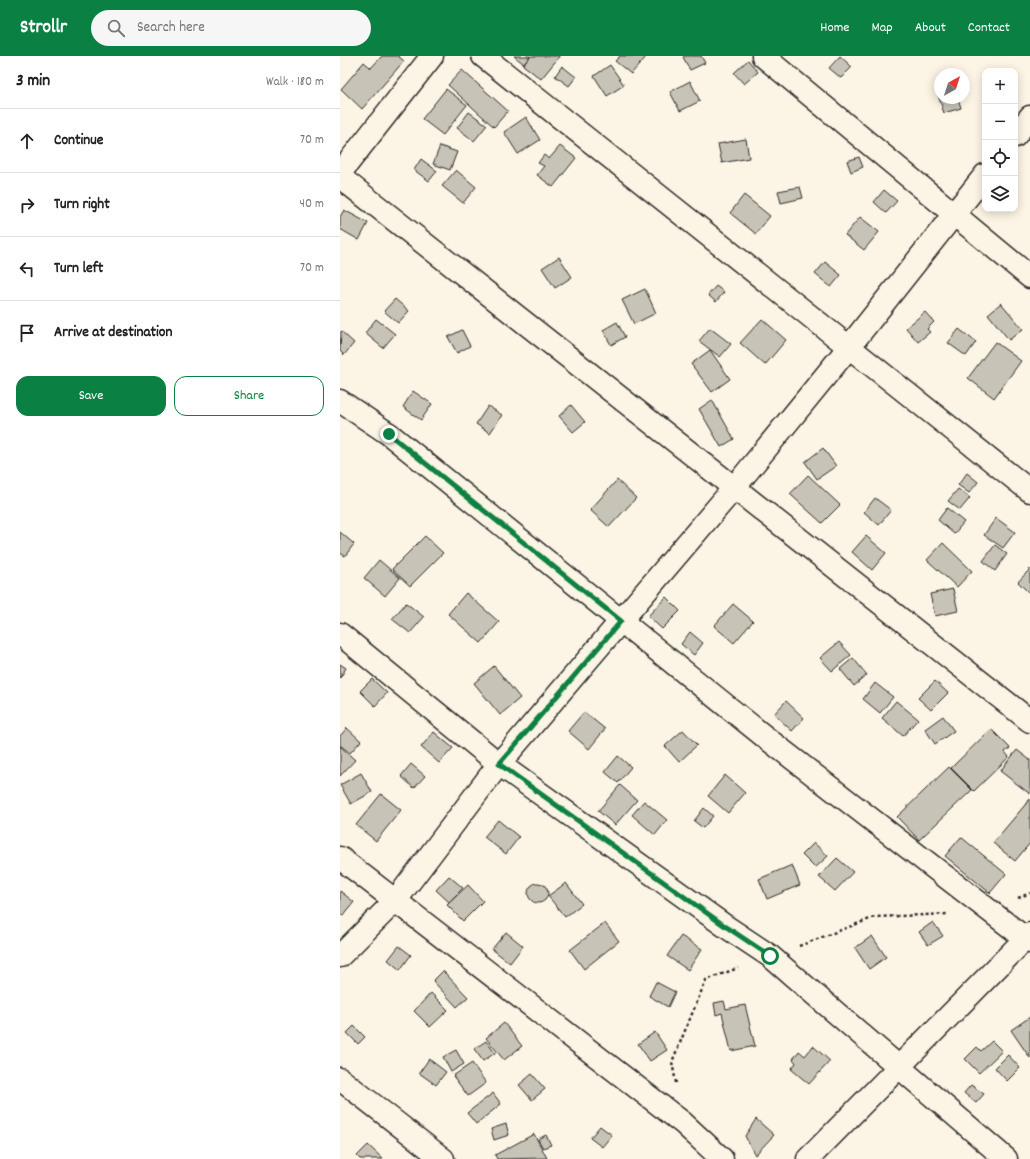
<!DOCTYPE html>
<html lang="en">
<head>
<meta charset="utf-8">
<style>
  :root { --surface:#fff; --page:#f6f6f6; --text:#222; --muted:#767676; --line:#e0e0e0; --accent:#0b8043 }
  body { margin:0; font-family:Dekko,sans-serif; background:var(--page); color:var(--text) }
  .controls { position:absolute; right:12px; top:12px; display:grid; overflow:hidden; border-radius:8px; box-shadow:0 2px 10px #0003 }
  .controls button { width:36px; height:36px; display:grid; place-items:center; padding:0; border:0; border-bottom:1px solid var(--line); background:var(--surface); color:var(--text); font:20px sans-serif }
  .compass { position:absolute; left:594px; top:12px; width:36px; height:36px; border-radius:50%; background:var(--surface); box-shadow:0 2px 10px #0003; rotate:39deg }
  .stop { position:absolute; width:12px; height:12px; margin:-9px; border:3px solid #0b8043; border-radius:50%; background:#fff }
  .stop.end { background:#0b8043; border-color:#fff; box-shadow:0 1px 4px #0008 }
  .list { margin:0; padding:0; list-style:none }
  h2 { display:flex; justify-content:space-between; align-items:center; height:52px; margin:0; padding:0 16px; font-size:17px }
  h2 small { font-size:13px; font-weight:400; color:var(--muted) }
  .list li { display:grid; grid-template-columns:26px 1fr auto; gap:12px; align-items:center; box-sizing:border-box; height:64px; padding:0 16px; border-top:1px solid var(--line) }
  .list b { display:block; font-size:15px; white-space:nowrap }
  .list em { font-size:13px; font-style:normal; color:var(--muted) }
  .actions { display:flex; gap:8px; padding:12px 16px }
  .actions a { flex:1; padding:9px 0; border:1px solid var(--accent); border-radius:12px; text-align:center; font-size:14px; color:var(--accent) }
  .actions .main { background:var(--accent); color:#fff }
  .icon { flex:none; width:22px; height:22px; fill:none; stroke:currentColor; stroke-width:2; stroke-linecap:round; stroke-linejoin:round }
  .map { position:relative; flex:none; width:690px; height:1103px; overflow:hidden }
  header { display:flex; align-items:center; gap:24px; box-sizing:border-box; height:56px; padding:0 20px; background:var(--accent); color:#fff }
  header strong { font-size:19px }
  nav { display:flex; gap:22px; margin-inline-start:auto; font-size:14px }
  .search { width:280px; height:36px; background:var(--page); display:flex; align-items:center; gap:10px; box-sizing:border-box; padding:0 14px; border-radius:22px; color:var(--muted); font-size:15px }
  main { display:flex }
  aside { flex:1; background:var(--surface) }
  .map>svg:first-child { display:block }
  .building { fill:#c8c3b7; stroke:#2b2b2b }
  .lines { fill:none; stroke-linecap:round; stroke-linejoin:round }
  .minor-casing { stroke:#2b2b2b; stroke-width:25 }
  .path { stroke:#2b2b2b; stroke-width:2.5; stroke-dasharray:3 3; stroke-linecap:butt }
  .minor { stroke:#fcf5e5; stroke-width:22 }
  .route { stroke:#0b8043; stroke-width:5 }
</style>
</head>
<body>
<header>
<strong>Strollr</strong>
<div class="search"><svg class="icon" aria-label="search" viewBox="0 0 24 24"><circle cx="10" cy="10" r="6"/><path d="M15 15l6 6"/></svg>Search here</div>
<nav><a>Home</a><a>Map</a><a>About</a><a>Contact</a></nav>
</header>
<main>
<aside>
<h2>3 min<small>Walk · 180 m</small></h2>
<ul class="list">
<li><svg class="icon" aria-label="ahead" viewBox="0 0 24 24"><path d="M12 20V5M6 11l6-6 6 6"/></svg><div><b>Continue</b></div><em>70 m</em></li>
<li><svg class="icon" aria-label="right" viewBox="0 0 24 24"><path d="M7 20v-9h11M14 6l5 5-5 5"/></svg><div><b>Turn right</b></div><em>40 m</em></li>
<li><svg class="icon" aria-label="left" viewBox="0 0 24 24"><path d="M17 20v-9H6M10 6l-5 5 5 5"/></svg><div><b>Turn left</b></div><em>70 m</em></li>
<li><svg class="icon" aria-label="arrive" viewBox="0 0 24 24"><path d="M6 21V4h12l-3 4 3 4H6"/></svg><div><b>Arrive at destination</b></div></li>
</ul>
<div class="actions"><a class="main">Save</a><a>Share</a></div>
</aside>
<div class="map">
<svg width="690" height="1103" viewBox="0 0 690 1103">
  <rect width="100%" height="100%" fill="#fcf5e5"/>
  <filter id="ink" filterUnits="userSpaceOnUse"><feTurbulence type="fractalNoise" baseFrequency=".025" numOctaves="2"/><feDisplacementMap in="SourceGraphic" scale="8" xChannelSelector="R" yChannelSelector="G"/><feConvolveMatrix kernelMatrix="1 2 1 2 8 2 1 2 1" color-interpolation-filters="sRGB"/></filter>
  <g filter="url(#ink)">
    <g class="building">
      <path d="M42,0h16l6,5 -42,48 -21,-20 23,-27 7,6z"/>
      <path d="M174,0h16l-6,8z"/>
      <path d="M191,0h28v1l-18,22 -18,-14z"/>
      <path d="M280,0h24l2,1 -15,17 -16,-13z"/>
      <path d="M345,0h16l4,7 -15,7 -7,-13z"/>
      <path d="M500,0l12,11 -11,11 -12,-10z"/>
      <path d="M408,4l10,12 -14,12 -10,-11z"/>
      <path d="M270,9l14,20 -17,11 -13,-20z"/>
      <path d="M222,10l14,11 -7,9 -14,-10z"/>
      <path d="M122,14l46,41 -14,16 -46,-42z"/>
      <path d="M350,25l10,20 -20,10 -10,-19z"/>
      <path d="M106,33l21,16 -24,30 -21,-16z"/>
      <path d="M598,39h2v3h18l3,10 -17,5z"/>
      <path d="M129,56l18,13 -13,16 -17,-13z"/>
      <path d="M186,61l14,23 -22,14 -14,-22z"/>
      <path d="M406,83l3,19 -27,5 -4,-19z"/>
      <path d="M100,90l17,6 -7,18 -17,-6z"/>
      <path d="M220,90l16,12 -23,29 -16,-12 7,-9 -6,-3 6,-8 5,4z"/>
      <path d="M519,101l4,10 -12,5 -4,-11z"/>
      <path d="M81,103l16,12 -8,10 -15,-11z"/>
      <path d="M116,114l20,17 -13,16 -21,-17z"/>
      <path d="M460,131l3,11 -22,5 -3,-12z"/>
      <path d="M544,134l13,11 -11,12 -12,-11z"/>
      <path d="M404,139l26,21 -14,18 -26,-21z"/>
      <path d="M4,154l24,13 -9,17 -19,-11v-12z"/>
      <path d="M520,161l19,15 -15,18 -19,-15z"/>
      <path d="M219,201l13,20 -17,11 -13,-20z"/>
      <path d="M485,206l16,13 -10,12 -16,-13z"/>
      <path d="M376,230l8,6 -8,10 -8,-7z"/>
      <path d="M305,233l11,24 -22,11 -12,-24z"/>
      <path d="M55,243l14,12 -11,12 -14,-12z"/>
      <path d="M661,247l22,26 -14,11 -21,-26z"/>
      <path d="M585,256l9,10 -7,7 3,3 -12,10 -12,-14z"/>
      <path d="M36,263l19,15 -12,14 -18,-15z"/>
      <path d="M422,263l24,21 -21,25 -25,-22z"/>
      <path d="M277,266l8,15 -14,8 -8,-15z"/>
      <path d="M370,272l21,16 -11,13 -21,-16z"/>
      <path d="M619,273l17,13 -10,14 -18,-13z"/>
      <path d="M122,274l8,16 -13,7 -9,-16z"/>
      <path d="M1,275l13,12 -10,12 -4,-4z"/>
      <path d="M655,286l26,19 -27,37 -26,-20z"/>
      <path d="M370,294l20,29 -18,13 -21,-28z"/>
      <path d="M73,335l19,13 -11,16 -18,-13z"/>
      <path d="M372,344l22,39 -13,8 -22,-38z"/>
      <path d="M231,349l14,17 -12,10 -14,-16z"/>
      <path d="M148,350l14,9 -12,18 -14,-9z"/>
      <path d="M483,392l13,18 -19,13 -12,-17z"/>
      <path d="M627,417l11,9 -9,11 -11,-8z"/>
      <path d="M468,419l32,30 -18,18 -32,-29z"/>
      <path d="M277,424l19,18 -27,29 -19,-17z"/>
      <path d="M618,433l12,9 -10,12 -12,-9z"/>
      <path d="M535,442l16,12 -12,15 -15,-13z"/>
      <path d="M607,452l17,14 -10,12 -16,-14z"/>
      <path d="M656,462l19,14 -12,16 -19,-13z"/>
      <path d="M0,476l14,12 -9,12 -5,-3z"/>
      <path d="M85,480l18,17 -33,33 -18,-17z"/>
      <path d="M526,480l20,17 -14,17 -20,-18z"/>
      <path d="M603,487l29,28 -15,16 -30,-27z"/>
      <path d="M655,489l12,9 -12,17 -12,-10z"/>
      <path d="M39,504l21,18 -15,18 -21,-18z"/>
      <path d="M690,513v25l-12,-12z"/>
      <path d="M613,533l5,22 -23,5 -5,-22z"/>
      <path d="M126,537l33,29 -18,21 -33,-29z"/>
      <path d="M326,541l14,14 -18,18 -14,-13z"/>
      <path d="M66,547l18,14 -14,16 -18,-14z"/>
      <path d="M393,548l20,17 -19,22 -20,-17z"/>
      <path d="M350,576l13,11 -9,12 -13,-11z"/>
      <path d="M499,586l12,13 -19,16 -12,-13z"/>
      <path d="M513,602l14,17 -13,11 -14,-17z"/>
      <path d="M0,608l6,4 -6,10z"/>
      <path d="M154,610l26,32 -20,17 -26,-32z"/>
      <path d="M32,623l15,14 -12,13 -15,-15z"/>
      <path d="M595,625l13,12 -17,17 -13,-12z"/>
      <path d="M535,627l18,14 -13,16 -17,-14z"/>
      <path d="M446,645l18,17 -12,13 -18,-17z"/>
      <path d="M556,645l22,18 -15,17 -21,-18z"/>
      <path d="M244,656l21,17 -16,20 -21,-18z"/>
      <path d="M603,660l11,15 -19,13 -10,-15z"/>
      <path d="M7,672l14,13 -11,12 -10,-8v-9z"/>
      <path d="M651,673l19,19 -5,4 4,5 -35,34 -23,-23z"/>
      <path d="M343,674l14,15 -18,17 -14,-16z"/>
      <path d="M94,676l19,16 -14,15 -18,-16z"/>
      <path d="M0,690l15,14 -15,16z"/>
      <path d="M677,694l13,10v34l-30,-23z"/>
      <path d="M278,700l13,11 -13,16 -13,-11z"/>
      <path d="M71,708l14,12 -11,12 -13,-12z"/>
      <path d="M609,711l23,23 -53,50 -22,-23z"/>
      <path d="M21,717l11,19 -21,12 -11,-19z"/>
      <path d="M385,719l20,18 -17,20 -20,-17z"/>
      <path d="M280,729l17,15 -22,25 -17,-14z"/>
      <path d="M41,738l20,16 -25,31 -20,-16z"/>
      <path d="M690,743v44l-15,18 -22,-18z"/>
      <path d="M304,745l23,19 -12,15 -23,-20z"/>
      <path d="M364,752l9,8 -10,12 -9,-7z"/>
      <path d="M158,764l21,17 -13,17 -22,-17z"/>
      <path d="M621,781l45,37 -16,19 -45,-37z"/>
      <path d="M474,787l14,13 -13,12 -13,-13z"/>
      <path d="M497,802l16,14 -18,19 -16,-14z"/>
      <path d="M452,809l8,20 -33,14 -8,-20z"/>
      <path d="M109,820l14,12 -14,14 -13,-12z"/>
      <path d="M226,827l16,21 -17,13 -17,-21z"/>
      <circle cx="198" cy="837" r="10"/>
      <path d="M128,829l15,16 -20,20 -16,-16z"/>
      <path d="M0,835l14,11 -11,14 -3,-2z"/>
      <path d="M593,866l10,14 -15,9 -9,-13z"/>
      <path d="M265,867l14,18 -35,28 -14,-19z"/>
      <path d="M166,876l17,14 -13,17 -18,-14z"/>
      <path d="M341,880l21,13 -14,21 -21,-14z"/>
      <path d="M532,880l14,21 -17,12 -14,-21z"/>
      <path d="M59,890l12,9 -11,15 -12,-10z"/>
      <path d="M103,915l25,26 -11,10 -24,-26z"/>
      <path d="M316,926l19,10 -7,15 -19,-11z"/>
      <path d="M91,937l17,17 -18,17 -16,-16z"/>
      <path d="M384,945l2,8 19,-4 10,41 -24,5 -9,-38 -6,2 -2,-12z"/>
      <path d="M690,961v41l-19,-28z"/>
      <path d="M164,967l18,23 -18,14 -18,-22z"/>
      <path d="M14,970l11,11 -7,7 -11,-11z"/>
      <path d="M315,976l12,18 -17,11 -12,-17z"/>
      <path d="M146,985l9,12 -12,8 -9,-12z"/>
      <path d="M652,985l10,10 -23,22 -14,-14 12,-12 4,4z"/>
      <path d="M473,990l17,15 -21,23 -18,-15 5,-6 -3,-4 6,-8 6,5z"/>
      <path d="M116,994l8,14 -13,8 -8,-15z"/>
      <path d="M668,999l12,13 -13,13 -12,-13z"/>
      <path d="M89,1003l17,13 -10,13 -17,-12z"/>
      <path d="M132,1007l14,20 -18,13 -15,-20z"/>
      <path d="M192,1018l13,15 -13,11 -13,-15z"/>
      <path d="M631,1029l13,9 -8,9 -12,-10z"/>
      <path d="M153,1037l8,11 -25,20 -9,-11z"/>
      <path d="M416,1063l18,16 -19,20 -10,-19z"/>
      <path d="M166,1068l3,11 -15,5 -3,-11z"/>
      <path d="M260,1070l12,9 -10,12 -12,-9z"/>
      <path d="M194,1078l13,24 -50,1 -2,-4z"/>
      <path d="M206,1079l5,10 -8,3 -5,-9z"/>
      <path d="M28,1089l15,14h-23l-3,-3z"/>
    </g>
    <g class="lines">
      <g class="minor-casing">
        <g id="minor">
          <path d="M143,0l547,435"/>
          <path d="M423,0l267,221"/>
          <path d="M675,80l15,-19"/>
          <path d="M0,117l92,-117"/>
          <path d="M0,121l690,544"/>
          <path d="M0,345l49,33 376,303 265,205"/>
          <path d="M0,578l159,130 226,162 45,30 236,203"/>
          <path d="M0,802l343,265 39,36"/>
          <path d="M0,900l56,-56 103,-136 235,-276 115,-141 136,-172"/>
          <path d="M0,1023l103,80"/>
          <path d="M468,1103l222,-225"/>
        </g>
      </g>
      <g class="path">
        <path d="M678,842l12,-5"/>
        <path d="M459,890l76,-29 74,-3"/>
        <path d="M336,1027l-4,-21 34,-82 32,-12"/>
      </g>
      <use href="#minor" class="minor"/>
    </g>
  </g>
  <g class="lines" filter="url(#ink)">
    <path class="route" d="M49,378l232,187 -122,143 226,162 45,30"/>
  </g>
</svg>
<div class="controls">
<button>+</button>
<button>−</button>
<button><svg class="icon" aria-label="locate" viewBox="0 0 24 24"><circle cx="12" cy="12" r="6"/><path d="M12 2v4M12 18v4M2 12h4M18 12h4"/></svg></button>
<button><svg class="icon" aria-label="layers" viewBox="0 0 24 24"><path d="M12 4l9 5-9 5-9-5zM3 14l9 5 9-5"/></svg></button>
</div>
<svg class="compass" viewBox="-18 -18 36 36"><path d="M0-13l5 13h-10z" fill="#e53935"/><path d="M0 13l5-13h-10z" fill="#767676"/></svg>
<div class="stop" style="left:430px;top:900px"></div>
<div class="stop end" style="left:49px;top:378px"></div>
</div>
</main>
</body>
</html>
